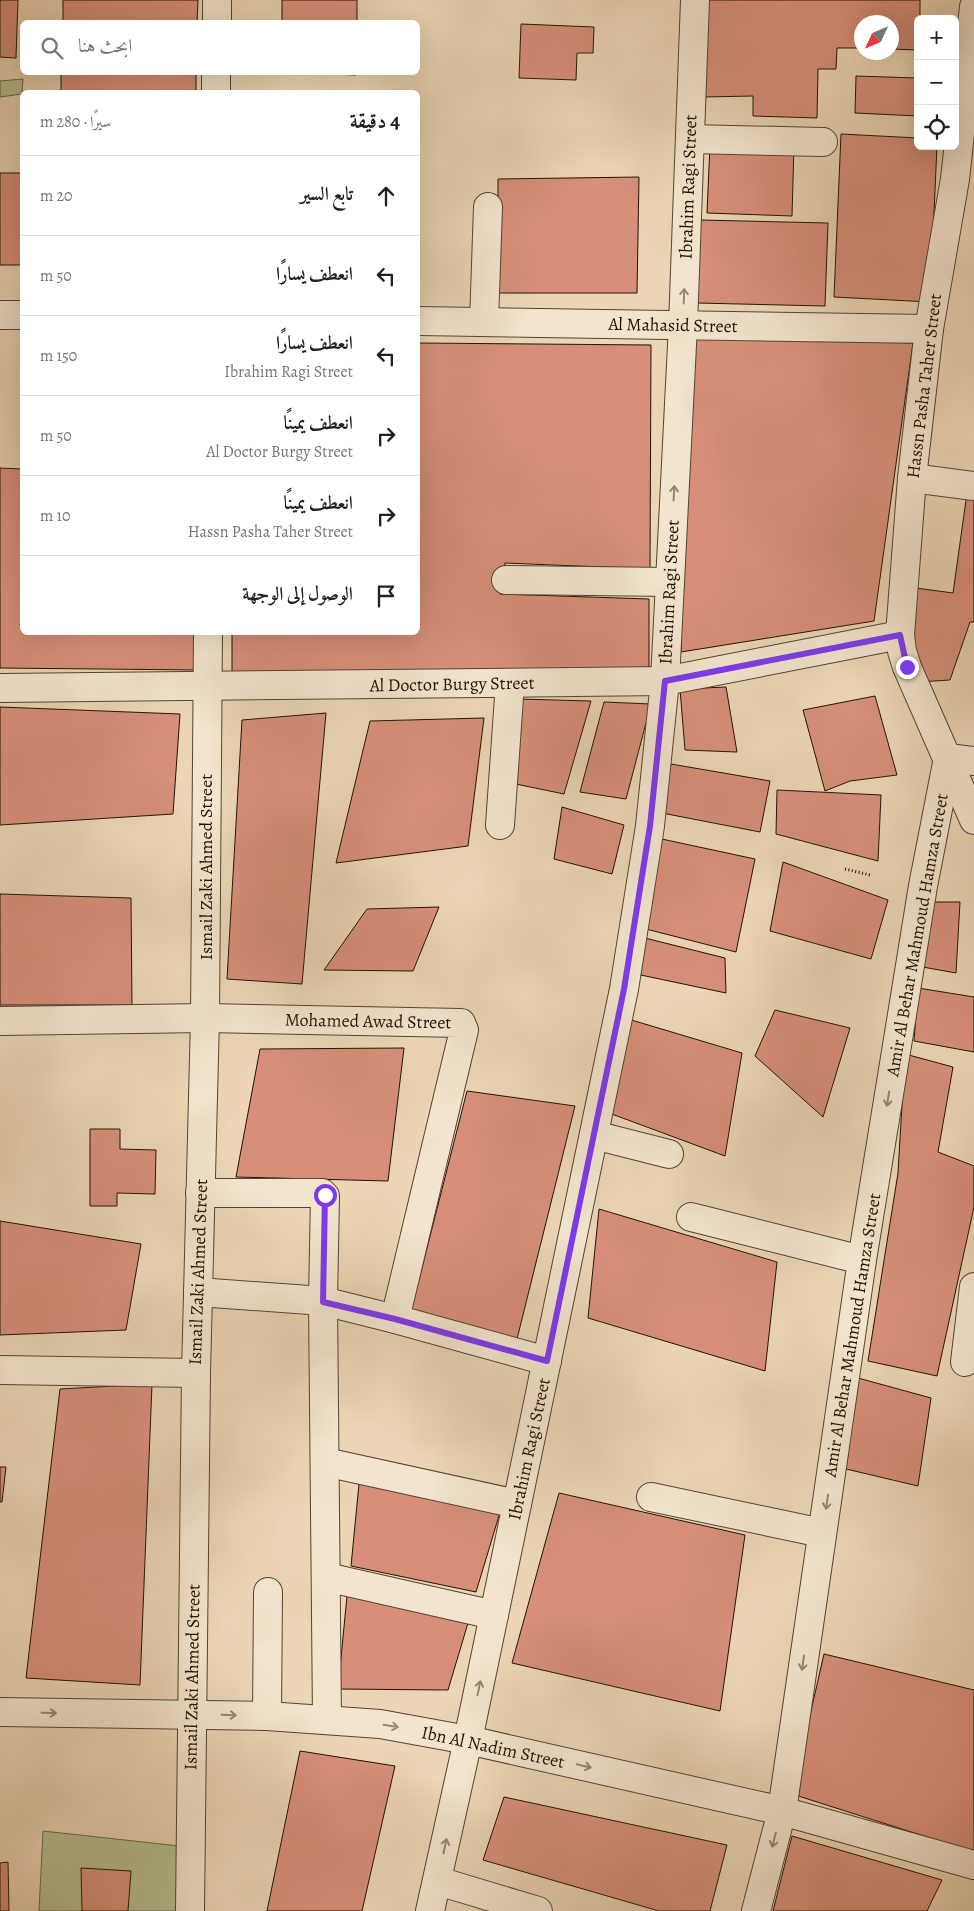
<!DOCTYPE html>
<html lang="ar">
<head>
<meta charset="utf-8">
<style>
  :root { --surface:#fff; --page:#f6f6f6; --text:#202124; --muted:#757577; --line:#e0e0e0 }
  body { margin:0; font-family:Alegreya,Amiri,serif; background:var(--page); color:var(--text); direction:rtl }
  .controls { position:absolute; right:15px; top:15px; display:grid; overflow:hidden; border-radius:8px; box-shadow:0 5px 20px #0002 }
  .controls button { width:45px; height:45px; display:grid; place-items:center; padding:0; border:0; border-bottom:1px solid var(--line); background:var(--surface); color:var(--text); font:25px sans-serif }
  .compass { position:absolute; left:854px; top:15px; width:45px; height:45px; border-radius:50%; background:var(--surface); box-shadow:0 5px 20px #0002; rotate:226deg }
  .stop { position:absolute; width:15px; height:15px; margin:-11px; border:4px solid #7c3aed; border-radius:50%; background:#fff }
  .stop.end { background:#7c3aed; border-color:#fff; box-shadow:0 1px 5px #0008 }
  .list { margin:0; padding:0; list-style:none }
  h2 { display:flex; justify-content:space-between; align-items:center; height:65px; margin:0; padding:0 20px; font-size:21px }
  h2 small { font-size:16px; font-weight:400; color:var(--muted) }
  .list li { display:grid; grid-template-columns:32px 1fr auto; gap:15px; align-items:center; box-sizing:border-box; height:80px; padding:0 20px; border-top:1px solid var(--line) }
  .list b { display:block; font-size:19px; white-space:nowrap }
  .list p { margin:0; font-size:16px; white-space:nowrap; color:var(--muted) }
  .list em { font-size:16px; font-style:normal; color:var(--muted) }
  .icon { flex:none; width:28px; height:28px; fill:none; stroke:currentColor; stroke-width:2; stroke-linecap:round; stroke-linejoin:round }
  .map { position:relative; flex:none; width:974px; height:1911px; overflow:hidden; direction:ltr }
  .search { position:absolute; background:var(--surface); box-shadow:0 5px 20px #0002; left:20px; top:20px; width:400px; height:55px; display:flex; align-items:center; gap:12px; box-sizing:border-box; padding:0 18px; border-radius:8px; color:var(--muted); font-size:19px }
  .panel { position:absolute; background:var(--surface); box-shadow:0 5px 20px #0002; left:20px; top:90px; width:400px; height:545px; border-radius:8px; direction:rtl }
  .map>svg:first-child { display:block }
  .green { fill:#b5be8f; stroke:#6a684a }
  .building { fill:#d78f79; stroke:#201305 }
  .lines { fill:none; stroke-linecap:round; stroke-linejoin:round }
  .minor-casing { stroke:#534431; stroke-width:30 }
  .tertiary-casing { stroke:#534431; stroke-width:30 }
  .path { stroke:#201305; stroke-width:3; stroke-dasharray:1 2.5; stroke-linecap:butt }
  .minor { stroke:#f2e4ce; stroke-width:28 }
  .tertiary { stroke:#f2e4ce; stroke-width:28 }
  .oneway { stroke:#948674 }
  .route { stroke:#7c3aed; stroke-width:6 }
  .labels { text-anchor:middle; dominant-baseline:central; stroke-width:5; stroke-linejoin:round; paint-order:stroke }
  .street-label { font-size:18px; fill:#201305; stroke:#f2e4ce }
</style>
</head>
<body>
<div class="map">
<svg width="974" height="1911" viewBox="0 0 974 1911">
  <rect width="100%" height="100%" fill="#ebd5b4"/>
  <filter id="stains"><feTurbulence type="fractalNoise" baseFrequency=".004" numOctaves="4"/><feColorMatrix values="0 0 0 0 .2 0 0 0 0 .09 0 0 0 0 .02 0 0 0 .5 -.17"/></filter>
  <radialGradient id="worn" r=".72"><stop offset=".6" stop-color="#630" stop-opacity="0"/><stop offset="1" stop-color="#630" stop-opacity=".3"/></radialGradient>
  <g class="green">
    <path d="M23,79l-1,15 -22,3v-16z"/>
    <path d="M43,1831l136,15v65h-140z"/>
  </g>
  <g class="building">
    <path d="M0,0h18l-2,58 -16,-1z"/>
    <path d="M63,0h135l-1,22h-134z"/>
    <rect x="282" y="0" width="75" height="22"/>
    <path d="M705,0h215v19h-2v31l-26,-1v-27h-30v26h-25l-1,21h-18l-1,49 -64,-2v-20l-49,1z"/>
    <path d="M521,24l73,3 -1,26h-16l-1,27 -57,-2z"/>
    <rect x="61" y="72" width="135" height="20"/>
    <path d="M281,72h75v3z"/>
    <path d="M856,76l62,2v38l-63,-3z"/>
    <path d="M841,134l77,4v8h19l-7,156 -96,-5z"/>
    <path d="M710,144l84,2 -2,70 -85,-3z"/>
    <rect x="0" y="173" width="22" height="92"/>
    <path d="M639,177l-2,116h-139v-114z"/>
    <path d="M700,220l128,3 -3,83 -128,-3z"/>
    <path d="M689,337l224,6 -39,278 -193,31z"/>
    <path d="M418,343l233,2 -1,224 -145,-6 -5,31 149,5v80l-417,-5v-42h186z"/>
    <path d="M0,468l22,1v163h176l-1,38 -197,-2z"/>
    <path d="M968,486l6,1v135h-4l-20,58 -32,2 -11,-26 9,-68 37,5z"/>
    <path d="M726,687l11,65 -52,-2 -5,-61z"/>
    <path d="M875,696l22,79 -47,6 -25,10 -22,-81z"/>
    <path d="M518,699l73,2 -27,93 -53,-11z"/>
    <path d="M604,702l47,2 -25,95 -46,-7z"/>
    <path d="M0,707l180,7 -7,100 -173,11z"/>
    <path d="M326,713l-24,271 -75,-5 15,-259z"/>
    <path d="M484,718l-16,128 -132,17 34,-142z"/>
    <path d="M671,764l99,17 -10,51 -98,-19z"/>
    <path d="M777,790l104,5 -3,66 -102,-27z"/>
    <path d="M562,807l62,18 -12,49 -58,-15z"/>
    <path d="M657,838l98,21 -19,93 -94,-24z"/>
    <path d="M783,862l105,38 -17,59 -101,-28z"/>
    <path d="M0,894l131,4 1,107h-132z"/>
    <path d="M930,902h30l-4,71 -39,-7z"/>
    <path d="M439,907l-26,64 -89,-1 43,-61z"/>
    <path d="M641,937l84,21 1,35 -90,-19z"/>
    <path d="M918,988l56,9v55l-60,-11z"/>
    <path d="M775,1010l75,18 -27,89 -68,-61z"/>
    <path d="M618,1016l124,37 -17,103 -124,-46z"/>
    <path d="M404,1048l-16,133 -152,-4 24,-128z"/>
    <path d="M905,1054l48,13 -15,85 36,14v41l-37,169 -69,-15 30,-188z"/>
    <path d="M467,1091l108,15 -58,233 -106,-28z"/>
    <path d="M90,1129h30v20l36,1 -1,44 -38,-1v13h-27z"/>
    <path d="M599,1209l178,53 -12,109 -177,-53z"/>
    <path d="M0,1221l141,23 -15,86 -126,5z"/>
    <path d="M858,1378l73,20 -13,88 -72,-17z"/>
    <path d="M152,1384l-12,301 -114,-7 34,-289z"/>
    <path d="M0,1467h6l-4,35h-2z"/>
    <path d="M359,1484l142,25 -25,83 -125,-26z"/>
    <path d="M559,1493l186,42 -25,176 -208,-48z"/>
    <path d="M347,1596l121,27 -20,67 -110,-1z"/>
    <path d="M824,1654l150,36v162l-182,-58z"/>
    <path d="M300,1751l95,15 -33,145h-95z"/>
    <path d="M504,1797l223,48 -17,66h-51l-176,-51z"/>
    <path d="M792,1836l150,44 -15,31h-154z"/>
    <path d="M8,1862l1,49h-9v-48z"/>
    <path d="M81,1868l50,3 -3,40h-46z"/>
  </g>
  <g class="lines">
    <g class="minor-casing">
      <g id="minor">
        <path d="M974,7l-19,172 -26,150 -17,149 -12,157 2,16 5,16 67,153"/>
        <path d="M217,22v-22"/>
        <path d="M216,92v-20"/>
        <path d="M690,139l133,3"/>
        <path d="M0,315h22"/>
        <path d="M418,321l511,8"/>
        <path d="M484,322l4,-115"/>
        <path d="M912,478l62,8"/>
        <path d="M506,580l164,2"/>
        <path d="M0,688l665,-7 235,-46"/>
        <path d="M500,825l10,-142"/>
        <path d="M0,1021l205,-3 256,5 3,7 -69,289"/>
        <path d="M594,1135l75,19"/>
        <path d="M200,1193h122l3,3 -2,105 4,419"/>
        <path d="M691,1217l171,43"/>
        <path d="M198,1292l125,9 72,18 152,42"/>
        <path d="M965,1362l9,-75"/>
        <path d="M0,1370l196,3"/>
        <path d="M325,1462l192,42"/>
        <path d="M651,1497l171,36"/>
        <path d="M326,1577l168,38"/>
        <path d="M0,1712l267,4 113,8 88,16 314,71 192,54"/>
        <path d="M267,1716l1,-124"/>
        <path d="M438,1881l100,30"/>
        <path d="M190,1911l6,-538 9,-355 3,-386"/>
        <path d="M430,1911l38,-171 156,-751 26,-163 15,-145 18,-356 12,-325"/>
      </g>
    </g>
    <g class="tertiary-casing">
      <path id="tertiary" d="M756,1911l26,-100 80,-551 61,-374 25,-128 26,3"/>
    </g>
    <path class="path" d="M845,869l25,6"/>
    <use href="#minor" class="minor"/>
    <use href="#tertiary" class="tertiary"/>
  </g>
  <defs><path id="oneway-shaft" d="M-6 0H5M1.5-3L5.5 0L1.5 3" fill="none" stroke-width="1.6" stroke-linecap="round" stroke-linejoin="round" transform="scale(1.25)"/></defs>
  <g class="oneway">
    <use href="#oneway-shaft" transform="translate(684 296) rotate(-88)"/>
    <use href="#oneway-shaft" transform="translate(674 493) rotate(-87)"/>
    <use href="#oneway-shaft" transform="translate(888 1099) rotate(99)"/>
    <use href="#oneway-shaft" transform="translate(827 1502) rotate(98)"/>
    <use href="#oneway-shaft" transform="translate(803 1663) rotate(98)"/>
    <use href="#oneway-shaft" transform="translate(479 1688) rotate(-78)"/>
    <use href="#oneway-shaft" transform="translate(49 1713) rotate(1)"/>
    <use href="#oneway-shaft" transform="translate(229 1715) rotate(2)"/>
    <use href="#oneway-shaft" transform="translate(391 1726) rotate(10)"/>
    <use href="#oneway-shaft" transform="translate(584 1766) rotate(13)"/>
    <use href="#oneway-shaft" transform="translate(774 1840) rotate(104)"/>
    <use href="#oneway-shaft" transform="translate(445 1846) rotate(-78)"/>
  </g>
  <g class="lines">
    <path class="route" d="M325,1195l-2,107 72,17 152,42 77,-372 26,-163 15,-145 235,-46 7,32"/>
  </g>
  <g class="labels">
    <g class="street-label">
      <text transform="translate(688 187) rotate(-88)">Ibrahim Ragi Street</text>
      <text transform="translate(673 325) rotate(1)">Al Mahasid Street</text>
      <text transform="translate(924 386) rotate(-83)">Hassn Pasha Taher Street</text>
      <text transform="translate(669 592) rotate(-87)">Ibrahim Ragi Street</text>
      <text transform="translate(452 684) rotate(-1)">Al Doctor Burgy Street</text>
      <text transform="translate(206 867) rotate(-90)">Ismail Zaki Ahmed Street</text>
      <text transform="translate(917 935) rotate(-80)">Amir Al Behar Mahmoud Hamza Street</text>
      <text transform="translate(368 1021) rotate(1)">Mohamed Awad Street</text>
      <text transform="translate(198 1272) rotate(-88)">Ismail Zaki Ahmed Street</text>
      <text transform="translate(852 1335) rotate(-81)">Amir Al Behar Mahmoud Hamza Street</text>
      <text transform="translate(529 1449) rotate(-78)">Ibrahim Ragi Street</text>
      <text transform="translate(192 1677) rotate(-89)">Ismail Zaki Ahmed Street</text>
      <text transform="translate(493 1747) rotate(12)">Ibn Al Nadim Street</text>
    </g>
  </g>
  <rect width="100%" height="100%" filter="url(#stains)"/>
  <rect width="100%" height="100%" fill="url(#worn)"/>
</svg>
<div class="controls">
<button>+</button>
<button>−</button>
<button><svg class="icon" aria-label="locate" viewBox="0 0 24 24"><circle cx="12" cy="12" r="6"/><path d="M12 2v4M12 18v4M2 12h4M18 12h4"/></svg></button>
</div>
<svg class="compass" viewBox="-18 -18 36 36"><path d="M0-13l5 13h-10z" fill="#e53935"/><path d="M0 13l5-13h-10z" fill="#757577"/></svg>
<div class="stop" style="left:325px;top:1195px"></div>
<div class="stop end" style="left:907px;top:667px"></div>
<div class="search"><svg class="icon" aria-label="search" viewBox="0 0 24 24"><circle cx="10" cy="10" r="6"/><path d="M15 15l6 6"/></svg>ابحث هنا</div>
<section class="panel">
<h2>4 دقيقة<small>سيرًا · 280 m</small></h2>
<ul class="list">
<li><svg class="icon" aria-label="ahead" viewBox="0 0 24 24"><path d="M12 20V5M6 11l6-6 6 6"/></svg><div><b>تابع السير</b></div><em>20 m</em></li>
<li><svg class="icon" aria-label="left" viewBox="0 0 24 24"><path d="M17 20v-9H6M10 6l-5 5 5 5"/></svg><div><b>انعطف يسارًا</b></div><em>50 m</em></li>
<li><svg class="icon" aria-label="left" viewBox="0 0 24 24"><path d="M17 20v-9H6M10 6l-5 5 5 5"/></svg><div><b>انعطف يسارًا</b><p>Ibrahim Ragi Street</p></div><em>150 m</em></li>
<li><svg class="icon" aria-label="right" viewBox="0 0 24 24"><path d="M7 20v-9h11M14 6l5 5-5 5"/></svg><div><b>انعطف يمينًا</b><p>Al Doctor Burgy Street</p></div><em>50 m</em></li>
<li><svg class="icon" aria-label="right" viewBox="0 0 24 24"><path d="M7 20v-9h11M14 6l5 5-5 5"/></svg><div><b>انعطف يمينًا</b><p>Hassn Pasha Taher Street</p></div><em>10 m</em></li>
<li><svg class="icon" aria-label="arrive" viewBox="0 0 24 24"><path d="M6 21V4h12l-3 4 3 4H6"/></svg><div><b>الوصول إلى الوجهة</b></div></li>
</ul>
</section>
</div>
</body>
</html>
